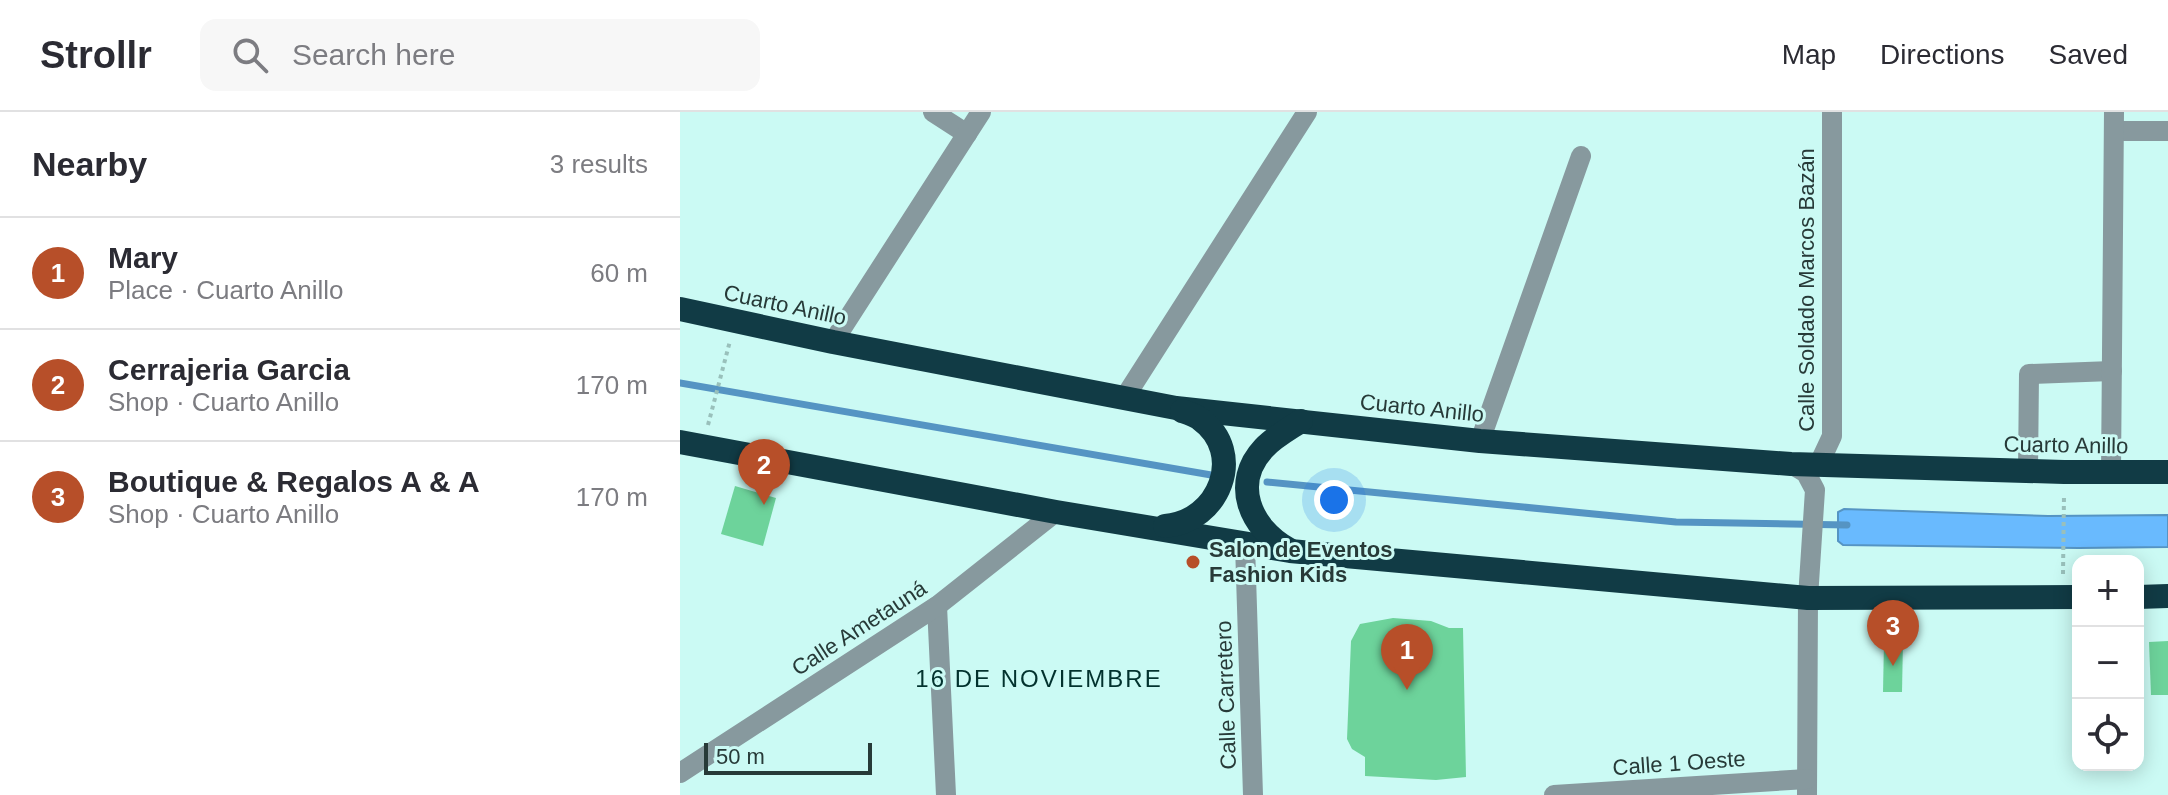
<!DOCTYPE html>
<html lang="en">
<head>
<meta charset="utf-8">
<style>
  :root { --surface:#fff; --page:#f7f7f7; --text:#2b2b33; --muted:#7c7c81; --line:#e1e1e2; --accent:#b74f29 }
  body { margin:0; font-family:Helvetica,sans-serif; background:var(--page); color:var(--text) }
  .controls { position:absolute; right:24px; bottom:24px; display:grid; overflow:hidden; border-radius:16px; box-shadow:0 4px 20px #0003 }
  .controls button { width:72px; height:72px; display:grid; place-items:center; padding:0; border:0; border-bottom:2px solid var(--line); background:var(--surface); color:var(--text); font:40px sans-serif }
  .scale { position:absolute; left:24px; bottom:20px; width:168px; box-sizing:border-box; padding-left:8px; border:4px solid #273a38; border-top:0; font-size:22px; line-height:28px; white-space:nowrap; color:#273a38; -webkit-text-stroke:6px #cbfaf4; paint-order:stroke }
  .you { position:absolute; left:654px; top:388px; width:28px; height:28px; margin:-20px; border:6px solid #fff; border-radius:50%; background:#1a73e8; box-shadow:0 0 0 12px #1a73e833 }
  .badge { display:grid; place-items:center; width:52px; height:52px; border-radius:50%; background:var(--accent); color:#fff; font-size:26px; font-weight:700 }
  .pin { position:absolute; translate:-50% -66px; filter:drop-shadow(0 2px 4px #0008) }
  .pin::after { content:''; position:absolute; top:42px; width:28px; height:24px; background:inherit; clip-path:polygon(0 0,100% 0,50% 100%) }
  .list { margin:0; padding:0; list-style:none }
  h2 { display:flex; justify-content:space-between; align-items:center; height:104px; margin:0; padding:0 32px; font-size:34px }
  h2 small { font-size:26px; font-weight:400; color:var(--muted) }
  .list li { display:grid; grid-template-columns:52px 1fr auto; gap:24px; align-items:center; box-sizing:border-box; height:112px; padding:0 32px; border-top:2px solid var(--line) }
  .list b { display:block; font-size:30px; white-space:nowrap }
  .list p { margin:0; font-size:26px; white-space:nowrap; color:var(--muted) }
  .list em { font-size:26px; font-style:normal; color:var(--muted) }
  .icon { flex:none; width:44px; height:44px; fill:none; stroke:currentColor; stroke-width:2; stroke-linecap:round; stroke-linejoin:round }
  .map { position:relative; flex:none; width:1488px; height:683px; overflow:hidden }
  header { display:flex; align-items:center; gap:48px; box-sizing:border-box; height:112px; padding:0 40px; background:var(--surface); border-bottom:2px solid var(--line) }
  header strong { font-size:38px }
  nav { display:flex; gap:44px; margin-inline-start:auto; font-size:28px }
  .search { width:560px; height:72px; background:var(--page); display:flex; align-items:center; gap:20px; box-sizing:border-box; padding:0 28px; border-radius:16px; color:var(--muted); font-size:30px }
  main { display:flex }
  aside { flex:1; background:var(--surface) }
  .map>svg:first-child { display:block }
  .water { fill:#69bafe; stroke:#5594c3; stroke-width:2 }
  .lines { fill:none; stroke-linecap:round; stroke-linejoin:round }
  .stream { stroke:#5594c3; stroke-width:7 }
  .building { fill:#6dd39b }
  .path { stroke:#99c0bb; stroke-width:4; stroke-dasharray:4 4; stroke-linecap:butt }
  .minor { stroke:#87999e; stroke-width:20 }
  .highway { stroke:#113b45; stroke-width:24 }
  .poi-dot { fill:#b74f29; stroke:#cbfaf4; stroke-width:3 }
  .labels { text-anchor:middle; dominant-baseline:central; stroke-width:6; stroke-linejoin:round; paint-order:stroke }
  .street-label { font-size:22px; fill:#273a38; stroke:#cbfaf4 }
  .poi-label { font-size:22px; font-weight:bold; fill:#273a38; stroke:#cbfaf4; text-anchor:start }
  .neighbourhood-label { font-size:24px; letter-spacing:2px; fill:#02322e; stroke:#cbfaf4 }
</style>
</head>
<body>
<header>
<strong>Strollr</strong>
<div class="search"><svg class="icon" aria-label="search" viewBox="0 0 24 24"><circle cx="10" cy="10" r="6"/><path d="M15 15l6 6"/></svg>Search here</div>
<nav><a>Map</a><a>Directions</a><a>Saved</a></nav>
</header>
<main>
<aside>
<h2>Nearby<small>3 results</small></h2>
<ul class="list">
<li><span class="badge">1</span><div><b>Mary</b><p>Place · Cuarto Anillo</p></div><em>60 m</em></li>
<li><span class="badge">2</span><div><b>Cerrajeria Garcia</b><p>Shop · Cuarto Anillo</p></div><em>170 m</em></li>
<li><span class="badge">3</span><div><b>Boutique &amp; Regalos A &amp; A</b><p>Shop · Cuarto Anillo</p></div><em>170 m</em></li>
</ul>
</aside>
<div class="map">
<svg width="1488" height="683" viewBox="0 0 1488 683">
  <rect width="100%" height="100%" fill="#cbfaf4"/>
  <path class="water" d="M1164,397l204,7 120,-1v32l-89,1 -236,-3 -5,-4v-29z"/>
  <g class="lines">
    <g class="stream">
      <path d="M0,271l537,93"/>
      <path d="M587,370l409,40 171,3"/>
    </g>
  </g>
  <g class="building">
    <path d="M55,374l41,12 -13,48 -42,-12z"/>
    <path d="M713,506l38,3 18,7h14l3,149 -30,3 -71,-4v-19l-13,-8 -5,-10 4,-98 9,-17z"/>
    <path d="M1204,529h19l-1,51h-19z"/>
    <path d="M1488,529v54h-17l-2,-53z"/>
  </g>
  <g class="lines">
    <g class="path">
      <path d="M28,313l22,-84"/>
      <path d="M1383,462l1,-79"/>
    </g>
    <g class="minor">
      <path d="M253,0l34,22"/>
      <path d="M1434,19h54"/>
      <path d="M153,230l148,-230"/>
      <path d="M445,285l182,-285"/>
      <path d="M800,329l101,-285"/>
      <path d="M1111,352l15,9 9,17 -7,108 -1,197"/>
      <path d="M1138,354l14,-30v-324"/>
      <path d="M1348,359l1,-97 83,-3"/>
      <path d="M1431,360l3,-360"/>
      <path d="M565,433l8,250"/>
      <path d="M257,494l9,189"/>
      <path d="M0,661l257,-167 119,-94"/>
      <path d="M874,683l253,-16"/>
    </g>
    <g class="highway">
      <path d="M0,197l153,33 343,66 304,33 311,23 273,8h104"/>
      <path d="M0,330l376,70 234,39 518,47 270,-1"/>
      <path d="M485,414c54,-4 82,-73 35,-107 -5,-4 -12,-6 -18,-8"/>
      <path d="M608,437c-38,-21 -57,-66 -24,-101 10,-11 25,-19 37,-27"/>
      <path d="M1458,485l30,-1"/>
    </g>
  </g>
  <circle class="poi-dot" cx="513" cy="450" r="8"/>
  <g class="labels">
    <g class="street-label">
      <text transform="translate(1126 178) rotate(-90)">Calle Soldado Marcos Bazán</text>
      <text transform="translate(105 193) rotate(12)">Cuarto Anillo</text>
      <text transform="translate(742 296) rotate(6)">Cuarto Anillo</text>
      <text transform="translate(1386 333) rotate(1)">Cuarto Anillo</text>
      <text transform="translate(179 516) rotate(-33)">Calle Ametauná</text>
      <text transform="translate(546 583) rotate(-92)">Calle Carretero</text>
      <text transform="translate(999 651) rotate(-4)">Calle 1 Oeste</text>
    </g>
    <g class="poi-label">
      <text x="529" y="437">Salon de Eventos<tspan x="529" dy="25">Fashion Kids</tspan></text>
    </g>
    <g class="neighbourhood-label">
      <text x="359" y="566">16 DE NOVIEMBRE</text>
    </g>
  </g>
</svg>
<div class="controls">
<button>+</button>
<button>−</button>
<button><svg class="icon" aria-label="locate" viewBox="0 0 24 24"><circle cx="12" cy="12" r="6"/><path d="M12 2v4M12 18v4M2 12h4M18 12h4"/></svg></button>
</div>
<div class="scale">50 m</div>
<div class="you"></div>
<div class="pin badge" style="left:727px;top:578px">1</div>
<div class="pin badge" style="left:84px;top:393px">2</div>
<div class="pin badge" style="left:1213px;top:554px">3</div>
</div>
</main>
</body>
</html>
